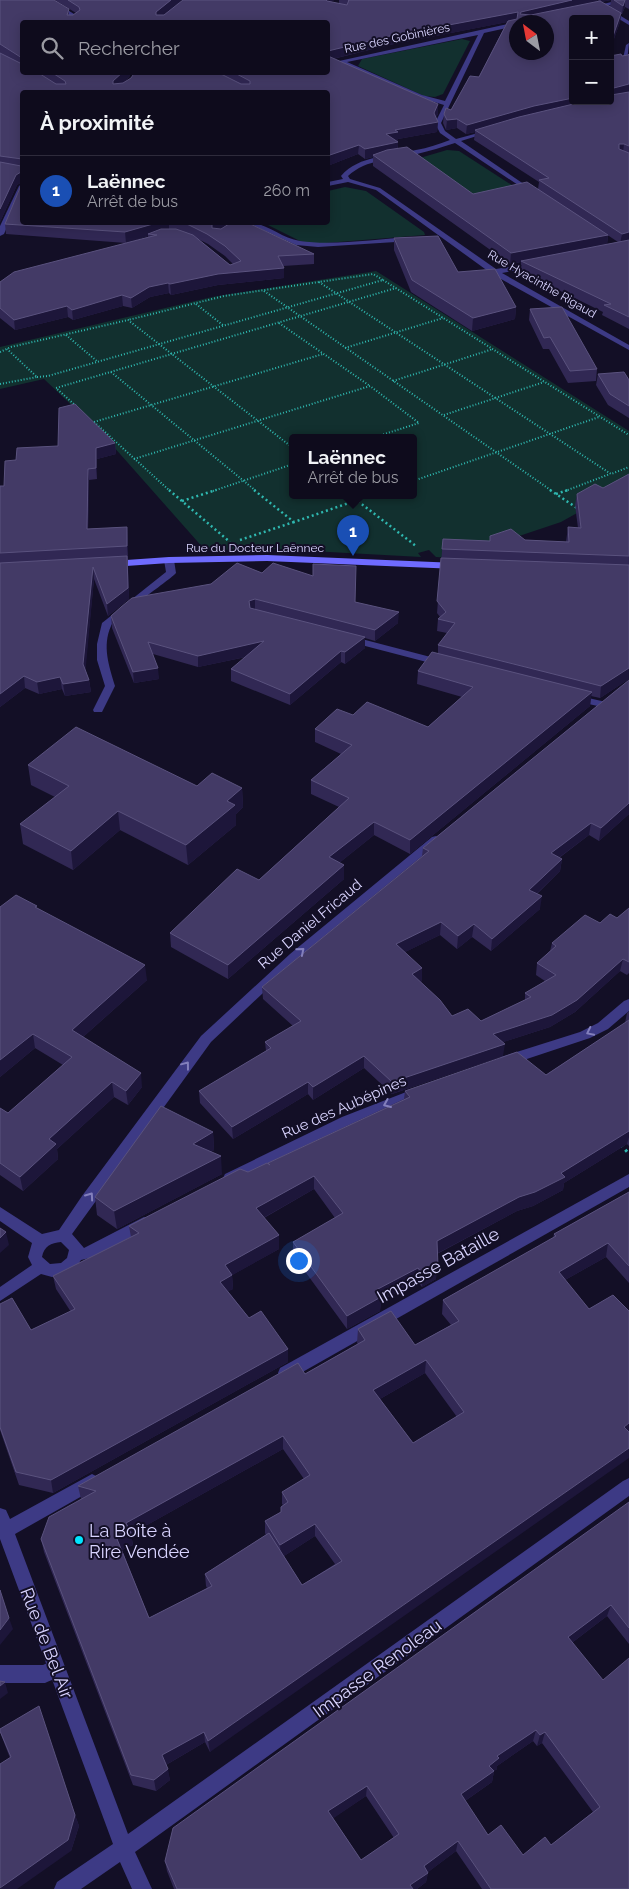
<!DOCTYPE html>
<html lang="fr">
<head>
<meta charset="utf-8">
<style>
  :root { --surface:#0e0b1c; --page:#1c1929; --text:#f1f3f6; --muted:#9b9ba3; --line:#2e2b3b; --accent:#00e5ff }
  body { margin:0; font-family:Raleway,sans-serif; background:var(--page); color:var(--text) }
  .controls { position:absolute; right:15px; top:15px; display:grid; overflow:hidden; border-radius:5px; box-shadow:0 2px 12px #0003 }
  .controls button { width:45px; height:45px; display:grid; place-items:center; padding:0; border:0; border-bottom:1px solid var(--line); background:var(--surface); color:var(--text); font:25px sans-serif }
  .compass { position:absolute; left:509px; top:15px; width:45px; height:45px; border-radius:50%; background:var(--surface); box-shadow:0 2px 12px #0003; rotate:328deg }
  .you { position:absolute; left:298px; top:1260px; width:18px; height:18px; margin:-12px; border:4px solid #fff; border-radius:50%; background:#1a73e8; box-shadow:0 0 0 8px #1a73e833 }
  .badge { display:grid; place-items:center; width:32px; height:32px; border-radius:50%; background:var(--accent); color:#fff; font-size:16px; font-weight:700 }
  .pin { position:absolute; translate:-50% -41px; filter:drop-shadow(0 1px 2px #0008) }
  .pin::after { content:''; position:absolute; top:26px; width:18px; height:15px; background:inherit; clip-path:polygon(0 0,100% 0,50% 100%) }
  .popup { position:absolute; left:289px; top:434px; width:128px; height:65px; box-sizing:border-box; display:grid; place-content:center; border-radius:5px; background:var(--surface); filter:drop-shadow(0 1px 4px #0005); font-size:16px; white-space:nowrap; color:var(--muted) }
  .popup b { font-size:19px; color:var(--text) }
  .popup::after { content:''; position:absolute; left:50%; top:100%; margin-left:-10px; border:10px solid transparent; border-top-color:var(--surface) }
  .list { margin:0; padding:0; list-style:none }
  h2 { display:flex; justify-content:space-between; align-items:center; height:65px; margin:0; padding:0 20px; font-size:21px }
  h2 small { font-size:16px; font-weight:400; color:var(--muted) }
  .list li { display:grid; grid-template-columns:32px 1fr auto; gap:15px; align-items:center; box-sizing:border-box; height:70px; padding:0 20px; border-top:1px solid var(--line) }
  .list b { display:block; font-size:19px; white-space:nowrap }
  .list p { margin:0; font-size:16px; white-space:nowrap; color:var(--muted) }
  .list em { font-size:16px; font-style:normal; color:var(--muted) }
  .icon { flex:none; width:28px; height:28px; fill:none; stroke:currentColor; stroke-width:2; stroke-linecap:round; stroke-linejoin:round }
  .map { position:relative; flex:none; width:629px; height:1889px; overflow:hidden }
  .search { position:absolute; background:var(--surface); box-shadow:0 2px 12px #0003; left:20px; top:20px; width:310px; height:55px; display:flex; align-items:center; gap:12px; box-sizing:border-box; padding:0 18px; border-radius:5px; color:var(--muted); font-size:19px }
  .panel { position:absolute; background:var(--surface); box-shadow:0 2px 12px #0003; left:20px; top:90px; width:310px; height:135px; border-radius:5px }
  .map>svg:first-child { display:block }
  .green { fill:#12302f; fill-rule:evenodd }
  .lines { fill:none; stroke-linecap:round; stroke-linejoin:round }
  .path-far2 { stroke:#2fb8b0; stroke-width:2; stroke-dasharray:1 2; stroke-linecap:butt }
  .path-far1 { stroke:#2fb8b0; stroke-width:2.5; stroke-dasharray:2 3; stroke-linecap:butt }
  .path { stroke:#2fb8b0; stroke-width:3; stroke-dasharray:2.5 4; stroke-linecap:butt }
  .lane { fill:#3d3a85; fill-rule:evenodd }
  .street { fill:#3d3a85; fill-rule:evenodd }
  .secondary { fill:#6f6bff; fill-rule:evenodd }
  .wall { fill:#312854; fill-rule:evenodd }
  .shaded-wall { fill:#1d163a }
  .building { fill:#433a66; stroke:#5a527e; fill-rule:evenodd }
  .oneway { stroke:#837fbc }
  .poi-dot { fill:#00e5ff; stroke:#130f26; stroke-width:2 }
  .labels { text-anchor:middle; dominant-baseline:central; stroke-width:4; stroke-linejoin:round; paint-order:stroke }
  .far-street-label { font-size:12px; fill:#d9d4ff; stroke:#130f26 }
  .street-label { font-size:15px; fill:#d9d4ff; stroke:#130f26 }
  .near-street-label { font-size:18px; fill:#d9d4ff; stroke:#130f26 }
  .near-poi-label { font-size:18px; fill:#d9d4ff; stroke:#130f26; text-anchor:start }
</style>
</head>
<body>
<div class="map">
<svg width="629" height="1889" viewBox="0 0 629 1889">
  <rect width="100%" height="100%" fill="#130f26"/>
  <g class="green">
    <path d="M462,39l8,2 -27,53 -8,3 -11,-1 -66,-30 4,-7z"/>
    <path d="M447,150l12,1 62,40 -48,10 -60,-41z"/>
    <path d="M345,187l21,4 58,41 1,3 -111,9 -14,-3 -36,-18 64,-1v-31z"/>
    <path d="M376,271l253,160v53l-68,38 -81,27 1,11 -45,-3 -7,-7 -11,3 3,4 -147,-8 -69,1 -100,-113 -61,-58 -44,10v-42l212,-50zM293,437h120v58h-120z"/>
  </g>
  <g class="lines">
    <g class="path-far2">
      <path d="M383,280l246,155"/>
      <path d="M319,282l292,192 18,-7"/>
      <path d="M264,291l288,200"/>
      <path d="M196,304l28,22"/>
      <path d="M279,323l91,63"/>
      <path d="M66,335l32,27"/>
      <path d="M345,348l98,-30"/>
      <path d="M0,352l11,-5 117,-27 165,128"/>
      <path d="M111,372l145,119"/>
      <path d="M37,377l11,-1 335,-96 -10,-6 -149,22 -96,24"/>
      <path d="M393,381l100,-32"/>
      <path d="M0,384l37,-7 -30,-28"/>
      <path d="M76,406l-20,-18 340,-100"/>
      <path d="M444,415l100,-33"/>
      <path d="M94,422l76,69"/>
      <path d="M94,422l229,-68"/>
      <path d="M134,459l236,-73 49,37 -44,14"/>
      <path d="M413,481l186,-64"/>
      <path d="M213,491l80,-27"/>
      <path d="M565,491l45,-17"/>
    </g>
    <g class="path-far1">
      <path d="M169,490l61,52"/>
      <path d="M254,490l40,32 78,-27"/>
      <path d="M550,490l27,18"/>
      <path d="M556,494l12,-4"/>
      <path d="M350,495l66,51"/>
      <path d="M182,501l34,-11"/>
      <path d="M240,540l54,-18"/>
    </g>
    <path class="path" d="M621,1145l8,9"/>
    <path class="lane" d="M56,1659l6,3 3,6c-4,9 -11,11 -20,15h-45v-18h43z"/>
    <g class="street">
      <path d="M44,0h7l28,17 -5,5h-5l3,-5z"/>
      <path d="M620,0l9,1 -40,9 -3,-2z"/>
      <path d="M606,7l23,14v4l-25,-15z"/>
      <path d="M517,22l-1,4 -32,7 -43,90 4,8 11,8 37,-10v2l-32,10 73,50v2h-4l-75,-50c-13,4 -25,8 -38,11 -23,5 -51,5 -69,22l2,3 30,9 116,81 43,-7v4l-37,7 127,72v5l-137,-76 -116,-84 -28,-8 -20,4v-4l15,-3 -2,-3c18,-21 50,-20 75,-26 12,-2 23,-6 34,-10l-10,-7 -5,-10 9,-18 -26,-8 -79,-34v-2zM478,35l-33,66 -23,-6 -75,-33z"/>
      <path d="M629,43l-2,19 -5,1 4,-18z"/>
      <path d="M22,184v8l-18,42 -4,2v-10l19,-40z"/>
      <path d="M246,222c20,0 34,16 54,19 32,5 77,-2 111,-4l4,2 -4,2 -93,6 -22,-2z"/>
      <path d="M169,557l5,3 2,13 -2,2c-9,8 -60,44 -63,51 -9,20 -2,40 4,60l-13,26h-8l-1,-2 12,-24 -8,-26v-16l5,-21 64,-51 -2,-12z"/>
      <path d="M350,636l96,25 1,2 -5,3 -96,-25 -1,-2 1,-2z"/>
      <path d="M575,695l31,7 1,2 -5,3 -31,-7 -1,-2z"/>
      <path d="M436,836l6,4 -2,3 -142,117 -87,82 -139,192 12,14 60,-31 5,2 2,4 -2,4 -55,30 -13,3 -9,12 -20,5 -11,-3 -41,27v-14l32,-22 -4,-8 4,-14 -32,-22v-14l42,27 17,-4 23,-34 119,-160 89,-82 142,-117zM61,1242l8,8 -2,8 -6,5 -11,1 -8,-7c2,-11 9,-14 19,-15z"/>
      <path d="M629,999v12l-21,18 -18,9 -84,28 -5,-1 -2,-4 2,-4 79,-25 18,-9 26,-22z"/>
      <path d="M419,1087l5,1 2,4 -2,4 -72,29 -117,57 -5,2 -5,-2 -2,-4 2,-4 117,-57z"/>
      <path d="M629,1174v13l-337,191 -6,2 -6,-2 -2,-5 2,-5z"/>
      <path d="M92,1474l6,3 2,5 -2,5 -83,47 113,300 495,-353 6,-3v18l-494,356 17,37h-20l-12,-27 -39,27h-27l3,-7 56,-38 -113,-305v-31l6,2 4,9z"/>
    </g>
    <path class="secondary" d="M267,555l190,8 5,3 -5,3 -190,-8 -98,2 -57,4 -5,-3 5,-3 57,-4z"/>
  </g>
  <g class="wall">
    <path d="M0,0l69,9v6h4l3,-2 -21,-13h127l-14,12 166,-12 -3,2 8,2v-4h290v9l-4,-2 -3,7h-1l-1,8 -10,28v-31l-37,82h37l12,-45 6,-1 1,-1v275l-27,-14 1,-3 -83,-41 1,-9 -11,2 -137,-98v-9l-8,2 -7,-5 -28,11 -2,-1v-72h-306v130h207v2l85,30v10l-31,2 1,12 -66,7 -47,10 -2,-2 -19,4 -18,11 -9,-2 -50,14 -5,-3 -53,13 -15,-12v-36l148,-45v-1l-22,7 -120,-9 -1,-10 17,-41v-1l-5,3 -17,37v-169l6,2 -6,-2zM597,0l4,2 10,-2 -1,7 -15,-5zM22,22l306,50h-193l-4,6 -8,5 6,-6 3,-5h-110zM507,22l-28,55 -28,33 -7,4 -1,9 3,7 11,-2 9,6 9,-2 -1,8 65,42 -1,7 -65,5 -75,-45 -1,-7 1,-3 39,-7 1,-10 -2,-5 2,-3v-10l-105,-45 56,-14zM608,236h1l9,6 -11,2zM198,239l10,5 17,12 8,8 -3,1z"/>
    <path d="M394,238l64,34 58,35 -1,12 -43,12 -61,-39 -17,-42z"/>
    <path d="M530,309l67,60 -1,12 -28,2 -19,-34h-6l-14,-29z"/>
    <path d="M598,374l31,6v38l-21,-13 -12,-20z"/>
    <path d="M115,443l1,11 -19,5v20l-8,1 -1,49 40,9v29l1,32 -21,17 -14,-37 -9,90 4,11 2,12 -26,4 -3,-7 -23,5 -14,-6 -25,19v-221h4l12,-26z"/>
    <path d="M629,474v205l-29,19 -9,-2 -1,10 -180,148 -36,-19 -35,28 5,2v14l-116,100 -57,-32 -1,-14 89,-53 80,-73 -28,-13v-14l30,-26 -26,-12v-13l38,-14 75,12 34,-30 -45,-13 1,-13 20,-18v-8l9,-12 -10,-2 1,-12 2,-2 -3,-4 6,-74 46,2 36,-1 41,2 2,-15 10,1 -3,-23 2,-11 26,-6z"/>
    <path d="M262,573l93,29 43,21 -23,18 -10,-3v10l-20,16 -4,-2 -51,43 -59,-24v-12l15,-12 -48,10 -45,-13 6,25 -25,4 -22,-55 -1,-12 100,-32z"/>
    <path d="M629,680v134l-30,27 -10,-6 -30,23 3,1 -2,12 -23,23 3,15 -49,42 -19,-14 -15,12 -17,-14 -35,17 17,29 -2,1 32,34 29,5 44,-21v-7l20,-12 -9,-6 1,-12 13,-12 2,-8 48,-20 17,-5 12,-10v65l-2,2 -7,-4 -45,41 -25,15 -47,15v14l-111,38 -28,-26 -51,32 -5,-6 -75,45 -33,-36 -1,-12 67,-40 -1,-9 28,-16 -30,-27 -1,-12 160,-131 1,-8z"/>
    <path d="M28,765l169,21 45,2 1,19 -7,7v11l-48,40 -68,-35 -47,40 -50,-26 -3,-20 35,-27 -24,-12z"/>
    <path d="M37,906v2l110,72 -64,57 59,50 -14,18 -14,-8 -57,52 1,10 -35,32 -23,-16v-67l8,5 55,-48 -28,-17 -35,29z"/>
    <path d="M629,1011v135l-2,-2 -63,39 -1,7 -30,16 -16,5 -80,43 -1,25 -14,8 -5,-6 -36,20 -1,10 -33,18 -54,-74v-13l42,-24 -21,-29 -50,29 15,17v14l-47,26 1,14 -5,2 21,27 39,31v13l-235,131 -34,-8 -19,-55v-126l31,26 40,-18 -15,-23 -3,-13 78,-39 -2,-11 119,-54 20,-8v-1l136,-64 1,-8 141,-16 79,-52 2,-10z"/>
    <path d="M213,1132l1,18 -3,2 11,22 -105,55 -20,-14 -2,-18z"/>
    <path d="M629,1192v91l-23,-26 -41,23 -355,472 -5,-10 -39,23 4,15 -14,11 -23,-6 -89,-233 -3,-13 40,-40 -3,-13 227,-112 53,-30 -1,-1 1,-14 57,16 36,-20 -9,-11 1,-14 110,-62 1,-4zM425,1373l32,44 -44,26 -33,-44zM283,1449l21,30 -22,13v12l1,1 -2,2v5l-16,9v12l1,2 -61,39 1,12 1,2 -58,30 -27,-68 11,-5 -2,-11zM315,1536l20,28 -33,21 -18,-29z"/>
    <path d="M629,1502v142l-22,-28 -34,26 56,247h-147l-26,-38 -28,21 -2,10 -9,7h-243l-7,-18 -2,-10zM533,1741l4,5 5,-3 51,69 -42,33 -28,10 -35,-20 -23,-34 27,-19 2,-11 3,-2v-3zM366,1796l28,42 -33,22 -28,-42z"/>
    <path d="M0,1732l75,83 4,11 -8,25 -61,-93z"/>
  </g>
  <g class="shaded-wall">
    <path d="M171,0h11l-25,21 -1,-9z"/>
    <path d="M325,0h9l-9,6z"/>
    <path d="M572,0h25l-3,3 -73,17 -1,-6 1,-2z"/>
    <path d="M601,0h10l-10,2z"/>
    <path d="M625,0v7l-3,7 1,-8z"/>
    <path d="M518,12v8l-129,25 -61,15v-9l62,-15z"/>
    <path d="M621,13l-1,9 -10,28v-5z"/>
    <path d="M123,72h9l-3,5 -15,14 -1,-10z"/>
    <path d="M629,84v9l-19,5v-9z"/>
    <path d="M573,98v3h13l-111,29v2l-9,2 1,-9 67,-19z"/>
    <path d="M438,104v10l-5,8 1,-9z"/>
    <path d="M457,119v9l-11,2 1,-10z"/>
    <path d="M438,122l-1,10 -39,7v2l-12,3v-10l9,-4z"/>
    <path d="M398,142l-1,10 -24,3v2l-8,2v-10z"/>
    <path d="M619,144h5l-1,9 -5,1z"/>
    <path d="M359,145l-1,9 -28,11v-10z"/>
    <path d="M21,172l1,10 -5,3 -17,37v-13l16,-34z"/>
    <path d="M160,222h9v8l-21,4v2l-22,7 -1,-11z"/>
    <path d="M214,222h15v2l-17,10v-10z"/>
    <path d="M629,232v10l-9,2 2,-10z"/>
    <path d="M608,235l-1,11 -86,15v1l-11,2 1,-11z"/>
    <path d="M284,268v10l-66,7 -47,10 -1,-11 48,-10z"/>
    <path d="M168,283l1,10 -19,4 -18,11 -1,-10 18,-11z"/>
    <path d="M122,295l1,11 -50,14 -1,-10z"/>
    <path d="M67,306l1,11 -53,13 -1,-10z"/>
    <path d="M516,307l-1,12 -43,12 1,-13z"/>
    <path d="M115,443l1,11 -19,5v20l-1,-11v-20z"/>
    <path d="M88,469l1,11 -1,61 -1,-12z"/>
    <path d="M127,527l1,11v20l-1,-12z"/>
    <path d="M127,556l1,11 1,32 -21,17 -1,-12z"/>
    <path d="M93,567l1,12 -9,97 -2,-12z"/>
    <path d="M255,599v11l-5,2 -1,-11z"/>
    <path d="M399,612l-1,11 -23,18v-11z"/>
    <path d="M365,637v11l-20,16v-12z"/>
    <path d="M264,641v12l-66,14v-11z"/>
    <path d="M341,651v11l-51,43v-11z"/>
    <path d="M158,668l1,11 -25,4 -1,-11z"/>
    <path d="M629,668v11l-29,19 1,-12z"/>
    <path d="M24,676l1,12 -25,19v-13z"/>
    <path d="M60,677l2,12 -23,5 -2,-12z"/>
    <path d="M89,680l2,12 -26,4 -2,-12z"/>
    <path d="M592,692l-2,14 -180,148v-14z"/>
    <path d="M242,788l1,19 -7,7v11l-48,40 -2,-20 41,-44z"/>
    <path d="M629,803v11l-30,27 2,-13z"/>
    <path d="M118,811l2,19 -47,40 -2,-19z"/>
    <path d="M374,822v13l-45,36v-14z"/>
    <path d="M591,823l-2,12 -40,30 2,-12z"/>
    <path d="M562,859l-2,12 -32,31 1,-12z"/>
    <path d="M344,865v14l-116,100v-14z"/>
    <path d="M542,896l-2,13 -49,42 1,-12z"/>
    <path d="M441,922l-1,13 -45,22 1,-13z"/>
    <path d="M474,924l-2,13 -15,12 1,-13z"/>
    <path d="M623,959l-3,12 -45,41 -25,15 -59,19 2,-12z"/>
    <path d="M145,965l2,15 -73,65 -2,-15z"/>
    <path d="M422,968v13l-11,6 1,-13z"/>
    <path d="M33,1034l2,14 -35,29v-17z"/>
    <path d="M505,1044l-2,12 -111,38v-12z"/>
    <path d="M364,1056v12l-51,32v-13z"/>
    <path d="M141,1073l1,14 -14,18 -2,-14z"/>
    <path d="M112,1082l2,15 -57,52 1,10 -35,32 -3,-14 29,-38z"/>
    <path d="M308,1082v12l-75,45 -1,-12z"/>
    <path d="M629,1131v6l-2,7 -63,39 -1,7 -30,16 -16,5 -81,43 1,-13 124,-68z"/>
    <path d="M213,1132l1,18 -20,12 -1,-18z"/>
    <path d="M221,1156l1,18 -105,55 -3,-18z"/>
    <path d="M314,1176v13l-58,33v-14z"/>
    <path d="M6,1232l3,13 -9,8v-15z"/>
    <path d="M279,1235v14l-50,28 3,-2 1,14 -12,6 -1,-13 5,-17z"/>
    <path d="M608,1243l-2,14 -50,28 3,-13z"/>
    <path d="M438,1266l-2,13 -14,8 1,-13z"/>
    <path d="M418,1268l-1,13 -36,20 -1,10 -33,18v-13l29,-26z"/>
    <path d="M288,1349v13l-235,131 -2,-13z"/>
    <path d="M426,1360l-1,13 -52,30v-13z"/>
    <path d="M629,1423v11l-5,-7z"/>
    <path d="M283,1436v13l-152,85 2,11 -14,6 -2,-12 9,-16z"/>
    <path d="M629,1448v10l-419,294 -2,-11z"/>
    <path d="M315,1524v12l-34,22 -1,-13z"/>
    <path d="M611,1605l-4,11 -42,32 3,-11z"/>
    <path d="M9,1618l4,11 -13,16v-15z"/>
    <path d="M5,1682l3,11 -8,6v-13z"/>
    <path d="M536,1730l-3,11 -36,25v3l-10,7 2,-10 8,-10z"/>
    <path d="M204,1732l1,10 -41,24 -2,-11z"/>
    <path d="M545,1732l-3,11 -5,3 3,-11z"/>
    <path d="M168,1769l2,11 -14,11 -2,-11z"/>
    <path d="M494,1771l-2,11 -33,23 2,-11z"/>
    <path d="M367,1786l-1,10 -38,26v-11z"/>
    <path d="M75,1815l4,11 -8,25 -54,38h-17z"/>
    <path d="M458,1841l-2,10 -33,25 5,-3 -2,9 -9,7h-7v-4l14,-19z"/>
  </g>
  <g class="building">
    <path d="M0,0h54l15,9 -2,6h6l7,-5 -1,-3 -11,-7h103l-15,12v3h8l19,-15h143l1,1 20,4 2,-5h-1h224l-51,12 -1,2 11,1 69,-14 21,12 -11,32v-26h-37v79l-39,8 -67,19 -10,-6 -10,1 -3,-6 2,-6 5,2 19,-34 9,1 29,-56 9,-2 1,-7 -128,24 -62,15v-29h-306v36l-22,-14zM516,22h30v30h-30z"/>
    <path d="M614,0h11l-2,6z"/>
    <path d="M0,53l22,11v8h15l19,12h10l-1,-3 -14,-9h72l-10,9v3l10,-1 8,-5 4,-6h82l24,12h9v-3l-17,-9h95v-16l110,48 -4,9 4,9 -43,8 3,2 -12,2 12,8 -33,7 -6,-4 -29,10 -2,-1v-62h-306v70v-3l-22,-3z"/>
    <path d="M621,54l1,2 6,-1 1,-1v30l-19,5v-33z"/>
    <path d="M629,92v54l-5,-2h-5v5l10,4v79l-7,2 -83,-54 10,-2 -74,-48 44,-13 67,-16h24v-7l1,1z"/>
    <path d="M407,147l66,47 54,-12 81,53 -97,18 -138,-98 14,-5z"/>
    <path d="M0,162l21,4 1,-2v18l-1,-10 -5,3 -16,34z"/>
    <path d="M22,183v39h138l-35,10 -120,-8z"/>
    <path d="M179,222h35l-2,2v4l9,1 11,-7h14l68,32 -36,2 6,12 -66,6 -48,10 -2,-1 -19,4 -18,11 -9,-3 -50,15 -5,-4 -53,14 -14,-12v-26l14,-10 143,-37 -9,-1 13,-5h15l17,6 37,30 11,-4 -16,-15 -18,-12 -18,-9z"/>
    <path d="M438,236l20,36 37,-3 21,38 -43,11 -61,-38 -18,-42z"/>
    <path d="M629,240v77l-25,-12 7,-1 -90,-43z"/>
    <path d="M562,307l35,62 -27,2 -20,-34 -6,1 -14,-29z"/>
    <path d="M624,372l5,8v26l-19,-12 -12,-20z"/>
    <path d="M75,404l40,39 -19,5v20l-8,1 -1,60 40,-2v19l-127,7v-67h4l1,-25 11,-1 1,-12 41,-2 1,-38z"/>
    <path d="M629,474v82l-187,-7 1,-10 47,2v-5l21,-7 14,11 44,2 -1,-15 13,1 -4,-34 18,-10 8,4z"/>
    <path d="M127,556l1,32 -21,16 -14,-37 -10,97 6,16 -26,4 -3,-7 -23,5 -13,-6 -24,18v-131z"/>
    <path d="M441,558l188,7v103l-28,18 -163,-41 17,-22 -17,-4 8,-7 -9,-11z"/>
    <path d="M237,563l25,10 11,-10 40,13v-12l43,2 -1,36 44,10 -24,18 -120,-31 -6,2 1,7 115,29 -20,15 -4,-1 -51,43 -59,-25 33,-28 -66,15 -50,-14 10,26 -25,4 -22,-56 10,-9 11,-9 79,-14z"/>
    <path d="M432,652l160,40 -182,148 -36,-18 -45,35 15,8 -116,100 -58,-32 67,-64 22,11 90,-82 -38,-18 41,-35 -37,-16 22,-20 16,6 14,-13 61,25 45,-40 -55,-16z"/>
    <path d="M629,680v123l-28,25 -10,-5 -40,30 11,6 -33,31 13,6 -50,43 -18,-15 -16,12 -17,-14 -45,22 26,24 -10,6 28,26 12,16 16,-7 13,12 50,-24 -6,-4 31,-18 -19,-12 19,-17 -4,-3 33,-28 15,8 10,-9 7,4 12,-10v54l-6,-3 -46,41 -25,15 -59,19 12,10 -113,38 -28,-26 -51,31 -5,-5 -76,45 -33,-36 72,-43 -6,-6 36,-21 -39,-34 167,-136 -6,-3z"/>
    <path d="M76,727l121,59 15,-13 30,15 -15,13 8,4 -49,40 -68,-34 -47,40 -51,-27 49,-38 -41,-21z"/>
    <path d="M16,895l21,11 -2,1 110,58 -73,65 69,43 -15,18 -14,-9 -63,57 7,5 -36,33 -20,-14v-55l8,5 64,-56 -39,-23 -33,26v-153z"/>
    <path d="M629,1020v111l-68,42 4,4 -30,15 -16,5 -82,44 1,25 -15,8 -5,-6 -42,22 5,7 -34,19 -54,-74 50,-29 -29,-37 -58,32 23,27 -54,30 7,10 -12,7 29,36 12,-7 27,38 -237,131 -35,-8 -16,-45v-123l12,-6 19,32 44,-21 -22,-33 86,-43 -10,-7 111,-57 8,3 19,-9 3,2 -2,-2 142,-66 -5,-6 112,-39 29,23z"/>
    <path d="M161,1106l52,26 -20,12 28,12 -107,55 -19,-14z"/>
    <path d="M629,1192v74l-21,-23 -49,29 30,37 24,-14 16,16v112l-5,4 5,5v16l-421,293 -4,-9 -42,23 6,14 -14,11 -23,-5 -90,-236 8,-22 47,-26 -18,-5 220,-123 7,11 60,-34 -7,-11 33,-18 24,34 44,-24 -16,-21 113,-64 -2,-2zM426,1360l38,52 -51,31 -40,-53zM283,1436l27,39 -28,17 6,10 -7,5v5l-16,9 15,24 35,-21 27,37 -40,24 -33,-52 -64,41 7,12 -63,32 -32,-79 14,-6 -5,-10z"/>
    <path d="M0,1228l6,4 -6,6z"/>
    <path d="M629,1502v126l-18,-23 -43,32 35,43 26,-22v231h-138l-33,-48 -34,25 4,7 -18,12 3,4h-236l-12,-28 8,-33zM536,1730l4,5 5,-3 55,75 -49,38 -6,-8 -22,18 -22,-30 -13,10 -27,-41 33,-23 -5,-5 10,-8 -2,-2zM367,1786l32,48 -38,26 -33,-49z"/>
    <path d="M0,1590l9,28 -9,12z"/>
    <path d="M0,1681l5,1 -5,4z"/>
    <path d="M39,1706l36,109 -7,25 -68,48v-124l11,-7 -11,-26v-2z"/>
  </g>
  <defs><path id="oneway-chevron" d="M-2-3.5L2.5 0L-2 3.5" fill="none" stroke-width="1.6" stroke-linecap="round" stroke-linejoin="round" transform="scale(1.25)"/></defs>
  <g class="oneway">
    <use href="#oneway-chevron" transform="translate(301 951) rotate(-40)"/>
    <use href="#oneway-chevron" transform="translate(590 1032) rotate(154)"/>
    <use href="#oneway-chevron" transform="translate(186 1065) rotate(-53)"/>
    <use href="#oneway-chevron" transform="translate(387 1104) rotate(157)"/>
    <use href="#oneway-chevron" transform="translate(90 1196) rotate(-55)"/>
  </g>
  <circle class="poi-dot" cx="79" cy="1540" r="5"/>
  <g class="labels">
    <g class="far-street-label">
      <text transform="translate(397 38) rotate(-12)">Rue des Gobinières</text>
      <text transform="translate(542 284) rotate(30)">Rue Hyacinthe Rigaud</text>
      <text x="255" y="548">Rue du Docteur Laënnec</text>
    </g>
    <g class="street-label">
      <text transform="translate(310 924) rotate(-40)">Rue Daniel Fricaud</text>
      <text transform="translate(344 1107) rotate(-24)">Rue des Aubépines</text>
    </g>
    <g class="near-street-label">
      <text transform="translate(438 1265) rotate(-29)">Impasse Bataille</text>
      <text transform="translate(47 1643) rotate(69)">Rue de Bel Air</text>
      <text transform="translate(377 1668) rotate(-36)">Impasse Renoleau</text>
    </g>
    <g class="near-poi-label">
      <text x="89" y="1530">La Boîte à<tspan x="89" dy="21">Rire Vendée</tspan></text>
    </g>
  </g>
</svg>
<div class="controls">
<button>+</button>
<button>−</button>
</div>
<svg class="compass" viewBox="-18 -18 36 36"><path d="M0-13l5 13h-10z" fill="#e53935"/><path d="M0 13l5-13h-10z" fill="#9b9ba3"/></svg>
<div class="you"></div>
<div class="pin badge" style="left:353px;top:556px;background:#1a4fb4">1</div>
<div class="popup"><b>Laënnec</b>Arrêt de bus</div>
<div class="search"><svg class="icon" aria-label="search" viewBox="0 0 24 24"><circle cx="10" cy="10" r="6"/><path d="M15 15l6 6"/></svg>Rechercher</div>
<section class="panel">
<h2>À proximité<small></small></h2>
<ul class="list">
<li><span class="badge" style="background:#1a4fb4">1</span><div><b>Laënnec</b><p>Arrêt de bus</p></div><em>260 m</em></li>
</ul>
</section>
</div>
</body>
</html>
